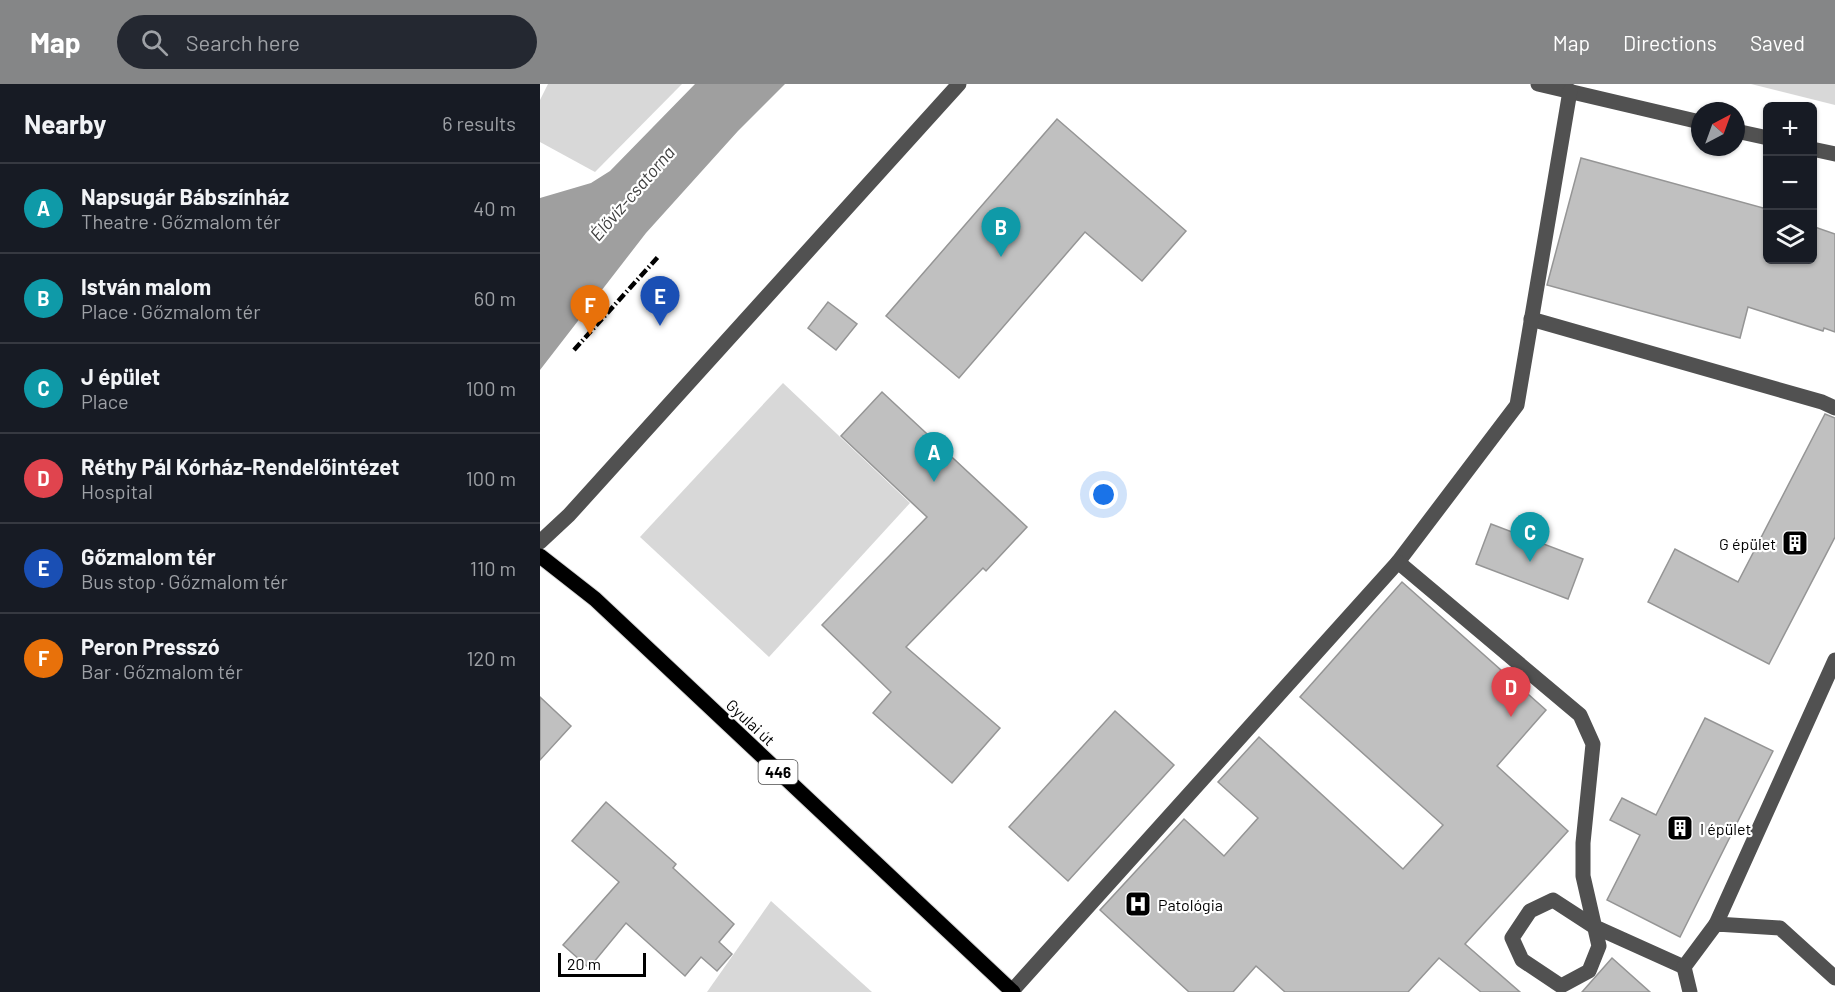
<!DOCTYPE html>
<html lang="en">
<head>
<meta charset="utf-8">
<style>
  :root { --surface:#171b24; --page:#242831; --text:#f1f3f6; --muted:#9ea1a6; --line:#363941; --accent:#858687 }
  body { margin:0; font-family:Barlow,sans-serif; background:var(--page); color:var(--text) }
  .controls { position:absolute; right:18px; top:18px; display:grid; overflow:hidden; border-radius:9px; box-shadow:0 2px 4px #0004 }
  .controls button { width:54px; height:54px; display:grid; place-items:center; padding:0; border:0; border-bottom:2px solid var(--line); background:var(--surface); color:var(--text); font:30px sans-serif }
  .compass { position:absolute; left:1151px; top:18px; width:54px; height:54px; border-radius:50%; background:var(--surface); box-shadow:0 2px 4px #0004; rotate:41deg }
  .scale { position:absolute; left:18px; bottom:15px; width:88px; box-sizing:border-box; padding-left:6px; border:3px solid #000; border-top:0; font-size:16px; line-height:21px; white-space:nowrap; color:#000; -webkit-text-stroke:4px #fff; paint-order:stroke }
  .you { position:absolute; left:564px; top:411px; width:21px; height:21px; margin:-15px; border:4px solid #fff; border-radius:50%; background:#1a73e8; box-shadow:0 0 0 9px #1a73e833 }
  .badge { display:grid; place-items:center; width:39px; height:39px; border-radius:50%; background:var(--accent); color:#fff; font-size:20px; font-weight:700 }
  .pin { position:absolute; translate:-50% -50px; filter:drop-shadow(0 2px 3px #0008) }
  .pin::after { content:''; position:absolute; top:32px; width:21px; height:18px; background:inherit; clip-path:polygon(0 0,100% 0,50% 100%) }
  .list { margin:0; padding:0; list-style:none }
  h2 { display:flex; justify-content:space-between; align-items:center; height:78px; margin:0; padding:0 24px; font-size:26px }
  h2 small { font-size:20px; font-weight:400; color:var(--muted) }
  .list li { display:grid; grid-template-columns:39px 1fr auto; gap:18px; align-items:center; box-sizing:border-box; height:90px; padding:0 24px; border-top:2px solid var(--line) }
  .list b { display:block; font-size:22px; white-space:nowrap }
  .list p { margin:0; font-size:20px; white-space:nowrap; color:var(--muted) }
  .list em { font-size:20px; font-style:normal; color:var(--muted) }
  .icon { flex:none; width:33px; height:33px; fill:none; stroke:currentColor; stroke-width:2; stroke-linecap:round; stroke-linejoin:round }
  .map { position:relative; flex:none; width:1295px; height:908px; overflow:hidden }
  header { display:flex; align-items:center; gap:36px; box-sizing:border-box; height:84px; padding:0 30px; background:var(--accent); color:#fff }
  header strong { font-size:28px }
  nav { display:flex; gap:33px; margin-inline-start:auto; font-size:21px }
  .search { width:420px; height:54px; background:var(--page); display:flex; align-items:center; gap:15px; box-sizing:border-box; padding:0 21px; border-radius:33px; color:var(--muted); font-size:22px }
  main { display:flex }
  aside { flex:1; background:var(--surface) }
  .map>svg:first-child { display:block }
  .green { fill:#d8d8d8 }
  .water { fill:#9f9f9f }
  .building { fill:#c0c0c0; stroke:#959595; stroke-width:1.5 }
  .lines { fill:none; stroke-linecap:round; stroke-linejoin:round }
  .major-casing { stroke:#dbdbdb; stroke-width:17 }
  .minor { stroke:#515151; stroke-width:15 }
  .major { stroke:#000; stroke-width:15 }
  .rail { stroke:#000; stroke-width:4.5; stroke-dasharray:9 3 1.5 3; stroke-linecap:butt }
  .labels { text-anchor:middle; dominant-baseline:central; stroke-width:4.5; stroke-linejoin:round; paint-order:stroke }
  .shield { fill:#fff; stroke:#4c4c4c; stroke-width:1.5 }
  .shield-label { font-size:15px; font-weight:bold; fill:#000 }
  .poi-label { font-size:16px; fill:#000; stroke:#fff; text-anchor:start }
  .street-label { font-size:16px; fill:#000; stroke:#fff }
  .water-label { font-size:18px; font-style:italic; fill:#404040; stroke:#fff }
</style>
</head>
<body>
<header>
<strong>Map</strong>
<div class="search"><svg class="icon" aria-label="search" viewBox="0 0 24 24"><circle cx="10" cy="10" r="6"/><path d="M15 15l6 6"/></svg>Search here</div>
<nav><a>Map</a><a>Directions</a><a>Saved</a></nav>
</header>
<main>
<aside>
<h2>Nearby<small>6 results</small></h2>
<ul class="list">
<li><span class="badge" style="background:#0f9aa8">A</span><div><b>Napsugár Bábszínház</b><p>Theatre · Gőzmalom tér</p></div><em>40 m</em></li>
<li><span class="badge" style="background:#0f9aa8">B</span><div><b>István malom</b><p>Place · Gőzmalom tér</p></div><em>60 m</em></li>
<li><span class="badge" style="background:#0f9aa8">C</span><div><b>J épület</b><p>Place</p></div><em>100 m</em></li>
<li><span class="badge" style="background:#e0444e">D</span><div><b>Réthy Pál Kórház-Rendelőintézet</b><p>Hospital</p></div><em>100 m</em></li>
<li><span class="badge" style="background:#1a4fb4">E</span><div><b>Gőzmalom tér</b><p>Bus stop · Gőzmalom tér</p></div><em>110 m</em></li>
<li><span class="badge" style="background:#e8710a">F</span><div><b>Peron Presszó</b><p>Bar · Gőzmalom tér</p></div><em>120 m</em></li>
</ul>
</aside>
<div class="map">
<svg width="1295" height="908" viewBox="0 0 1295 908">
  <rect width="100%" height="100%" fill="#fff"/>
  <g class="green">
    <path d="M8,0h134l-87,88 -55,-30v-42z"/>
    <path d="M1211,0h84v21z"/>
    <path d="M243,299l127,120 -141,154 -129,-120z"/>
    <path d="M231,817l101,91h-165z"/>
  </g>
  <path class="water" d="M155,0h90l-47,47 -92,102 -106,137v-172l51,-15 19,-12z"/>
  <g class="building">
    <path d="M517,35l129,112 -44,50 -57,-49 -126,146 -73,-62z"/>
    <path d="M1041,74l186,51v51h45v-34l23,8v98l-11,-4 -1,3 -75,-24 -8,31 -193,-53z"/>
    <path d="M288,218l29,22 -21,26 -28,-22z"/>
    <path d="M342,308l145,135 -41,44 -3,-3 -77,79 94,81 -48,55 -79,-70 18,-21 -69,-67 105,-108 -86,-81z"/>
    <path d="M1285,330l10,4v119l-66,127 -121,-62 27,-53 63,33z"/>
    <path d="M951,440l92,35 -15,40 -92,-35z"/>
    <path d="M862,498l144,128 -49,56 71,65 -103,113 55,48h-39l-42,-34 -31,34h-123l-29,-26 -23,26h-44l-89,-82 84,-91 40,37 34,-38 -40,-36 41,-45 144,132 40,-44 -143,-128z"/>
    <path d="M0,613l31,29 -31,34z"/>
    <path d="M575,627l59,54 -106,116 -59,-54z"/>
    <path d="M1165,634l68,33 -93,186 -73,-37 33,-65 -30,-15 12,-22 34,17z"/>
    <path d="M66,718l70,62 -3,4 61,56 -15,18 13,12 -15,17 -16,-14 -16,19 -59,-53 -37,45 -26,-23 56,-63 -47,-41z"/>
    <path d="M1072,874l38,34h-68z"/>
  </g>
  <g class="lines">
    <g class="major-casing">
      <path id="major" d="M0,472l55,43 418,393"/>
    </g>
    <g class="minor">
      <path d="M998,0l162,38"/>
      <path d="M1196,47l32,7"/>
      <path d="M1272,65l23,5"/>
      <path d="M991,235l291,83 13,6"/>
      <path d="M0,458l29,-27 390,-431"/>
      <path d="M858,478l119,-157 53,-314"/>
      <path d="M1176,840l119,-264"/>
      <path d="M472,907l386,-429 182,153 13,29 -10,99v33l16,70 -10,25 -28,15 -39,-26 -10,-22 18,-27 23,-11 40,26 91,41"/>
      <path d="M1150,908l-6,-25 32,-43 64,4 55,50"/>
    </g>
    <use href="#major" class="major"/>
    <path class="rail" d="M34,266l84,-93"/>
  </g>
  <defs>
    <g id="building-square" transform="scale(1.35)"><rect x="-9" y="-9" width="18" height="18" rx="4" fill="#000" stroke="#fff"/><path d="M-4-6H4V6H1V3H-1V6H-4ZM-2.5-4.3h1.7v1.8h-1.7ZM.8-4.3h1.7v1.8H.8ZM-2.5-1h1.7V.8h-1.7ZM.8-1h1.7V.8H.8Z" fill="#fff"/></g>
    <g id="hospital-square" transform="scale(1.35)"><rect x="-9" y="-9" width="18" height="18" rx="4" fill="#000" stroke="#fff"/><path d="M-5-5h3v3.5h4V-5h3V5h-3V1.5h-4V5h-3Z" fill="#fff"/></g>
  </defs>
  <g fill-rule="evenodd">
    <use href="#building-square" x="1255" y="459"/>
    <use href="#building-square" x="1140" y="744"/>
    <use href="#hospital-square" x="598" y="820"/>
  </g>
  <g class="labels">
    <rect class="shield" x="218.5" y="676" width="39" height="24" rx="4.5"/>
    <g class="shield-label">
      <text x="238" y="688">446</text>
    </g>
    <g class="poi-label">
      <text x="1236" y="459" text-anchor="end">G épület</text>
      <text x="1160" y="744">I épület</text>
      <text x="618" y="820">Patológia</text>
    </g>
    <g class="street-label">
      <text transform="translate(211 638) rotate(43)">Gyulai út</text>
    </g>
    <g class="water-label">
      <text transform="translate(92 109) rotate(-49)">Élővíz-csatorna</text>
    </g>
  </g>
</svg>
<div class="controls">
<button>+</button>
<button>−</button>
<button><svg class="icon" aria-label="layers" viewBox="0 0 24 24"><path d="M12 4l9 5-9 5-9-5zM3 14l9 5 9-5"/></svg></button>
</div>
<svg class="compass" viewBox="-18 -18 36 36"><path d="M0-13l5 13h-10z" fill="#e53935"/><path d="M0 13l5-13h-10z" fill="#9ea1a6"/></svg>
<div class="scale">20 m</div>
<div class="you"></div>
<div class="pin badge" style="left:394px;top:398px;background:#0f9aa8">A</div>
<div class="pin badge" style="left:461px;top:173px;background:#0f9aa8">B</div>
<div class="pin badge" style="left:990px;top:478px;background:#0f9aa8">C</div>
<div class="pin badge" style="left:971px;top:633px;background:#e0444e">D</div>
<div class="pin badge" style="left:120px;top:242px;background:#1a4fb4">E</div>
<div class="pin badge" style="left:50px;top:251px;background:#e8710a">F</div>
</div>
</main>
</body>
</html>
